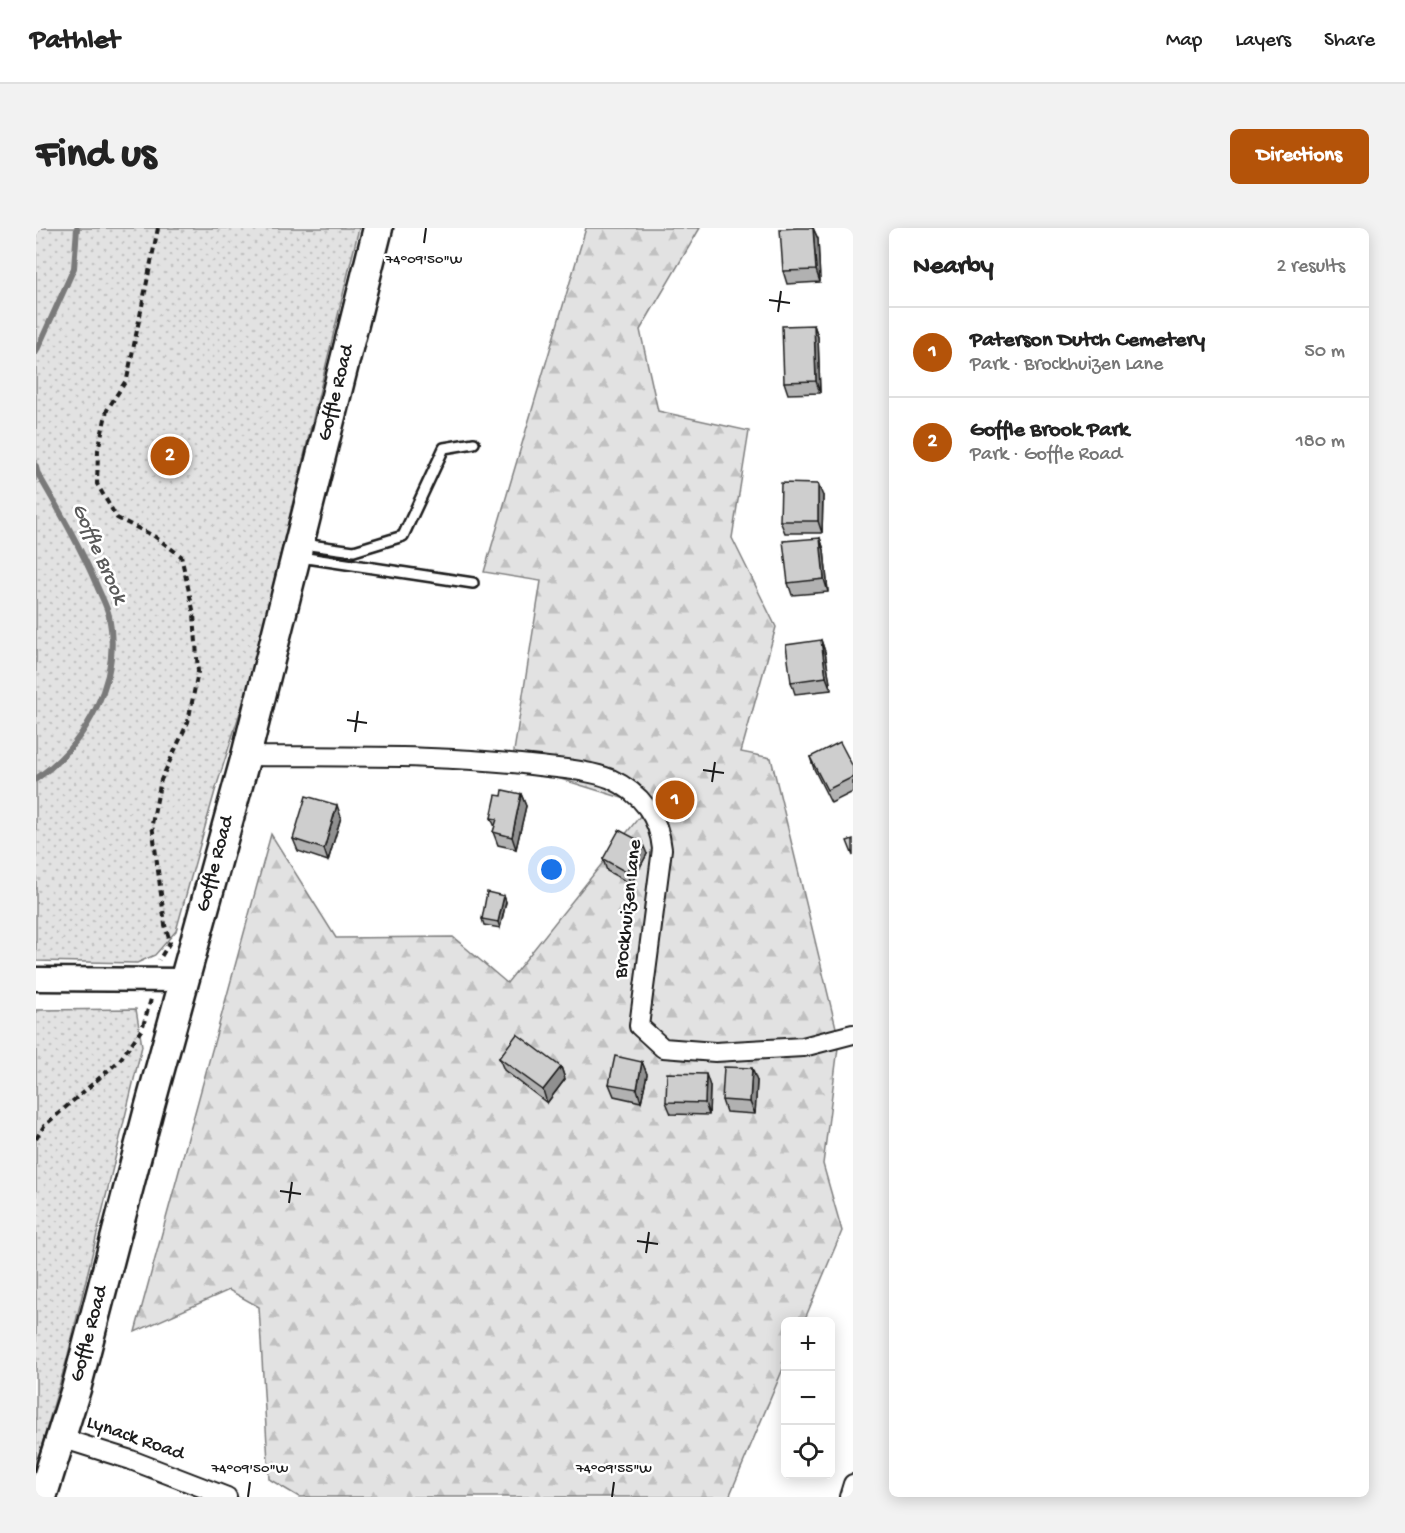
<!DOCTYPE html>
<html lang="en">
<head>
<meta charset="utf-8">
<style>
  :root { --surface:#fff; --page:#f2f2f2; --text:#222; --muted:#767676; --line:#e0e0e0; --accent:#b45309 }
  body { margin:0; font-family:"Gochi Hand",sans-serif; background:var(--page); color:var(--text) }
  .controls { position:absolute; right:18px; bottom:18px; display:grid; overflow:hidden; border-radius:9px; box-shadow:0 3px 15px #0003 }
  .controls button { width:54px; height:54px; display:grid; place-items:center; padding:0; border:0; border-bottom:2px solid var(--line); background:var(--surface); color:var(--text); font:30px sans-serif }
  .you { position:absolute; left:516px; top:642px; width:21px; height:21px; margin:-15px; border:4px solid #fff; border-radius:50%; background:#1a73e8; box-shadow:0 0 0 9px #1a73e833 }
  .badge { display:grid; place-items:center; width:39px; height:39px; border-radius:50%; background:var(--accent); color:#fff; font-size:20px; font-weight:700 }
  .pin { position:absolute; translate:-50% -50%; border:3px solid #fff; box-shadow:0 2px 6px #0006 }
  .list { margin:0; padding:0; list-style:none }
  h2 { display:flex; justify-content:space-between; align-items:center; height:78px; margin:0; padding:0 24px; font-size:26px }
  h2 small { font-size:20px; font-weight:400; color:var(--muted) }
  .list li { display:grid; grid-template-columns:39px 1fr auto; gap:18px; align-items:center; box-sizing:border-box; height:90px; padding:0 24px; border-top:2px solid var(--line) }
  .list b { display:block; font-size:22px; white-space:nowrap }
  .list p { margin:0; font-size:20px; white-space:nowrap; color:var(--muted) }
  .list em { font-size:20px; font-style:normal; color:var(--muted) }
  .icon { flex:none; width:33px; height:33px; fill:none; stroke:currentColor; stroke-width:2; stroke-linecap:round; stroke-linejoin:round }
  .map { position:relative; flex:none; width:817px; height:1269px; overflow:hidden; border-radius:9px }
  header { display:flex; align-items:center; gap:36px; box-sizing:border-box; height:84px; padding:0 30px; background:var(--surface); border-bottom:2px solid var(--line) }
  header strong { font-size:28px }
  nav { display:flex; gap:33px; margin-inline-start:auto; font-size:21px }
  .intro { display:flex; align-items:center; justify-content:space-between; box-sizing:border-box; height:144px; padding:0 36px }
  h1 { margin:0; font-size:42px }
  .button { padding:15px 27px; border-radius:9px; background:var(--accent); color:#fff; font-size:21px; font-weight:700 }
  main { display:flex; gap:36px; padding:0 36px }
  aside { flex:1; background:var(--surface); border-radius:9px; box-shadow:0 3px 15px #0003 }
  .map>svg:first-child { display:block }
  .forest { fill:url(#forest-firs); stroke:#7f7f7f; stroke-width:1.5 }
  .park { fill:url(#park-dots); stroke:#7f7f7f; stroke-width:1.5 }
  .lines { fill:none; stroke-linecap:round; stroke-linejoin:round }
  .stream { stroke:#7a7a7a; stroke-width:6 }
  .service-casing { stroke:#1c1c1c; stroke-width:14 }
  .minor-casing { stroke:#1c1c1c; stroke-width:22 }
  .tertiary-casing { stroke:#1c1c1c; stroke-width:27 }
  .primary-casing { stroke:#1c1c1c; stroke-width:33 }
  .path { stroke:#1c1c1c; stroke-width:4; stroke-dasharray:6 4.5; stroke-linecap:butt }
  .service { stroke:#fff; stroke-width:9 }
  .minor { stroke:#fff; stroke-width:18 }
  .tertiary { stroke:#fff; stroke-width:22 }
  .primary { stroke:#fff; stroke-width:28 }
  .wall { fill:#b1b1b1; stroke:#1c1c1c; stroke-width:1.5 }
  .shaded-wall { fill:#909090; stroke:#1c1c1c; stroke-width:1.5 }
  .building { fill:#cecece; stroke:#1c1c1c; stroke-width:1.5 }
  .ticks { fill:none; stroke:#1c1c1c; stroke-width:2 }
  .labels { text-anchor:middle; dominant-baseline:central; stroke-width:5; stroke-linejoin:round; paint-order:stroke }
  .street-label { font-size:20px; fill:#1c1c1c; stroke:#fff }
  .water-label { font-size:21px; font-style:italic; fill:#5a5a5a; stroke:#fff }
  .ticks-label { font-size:15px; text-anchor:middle; fill:#1c1c1c; stroke:#fff; stroke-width:5; stroke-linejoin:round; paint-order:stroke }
</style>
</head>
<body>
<header>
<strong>Pathlet</strong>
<nav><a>Map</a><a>Layers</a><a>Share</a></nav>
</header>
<div class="intro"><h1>Find us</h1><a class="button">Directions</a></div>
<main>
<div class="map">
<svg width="817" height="1269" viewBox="0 0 817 1269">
  <defs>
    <pattern id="forest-firs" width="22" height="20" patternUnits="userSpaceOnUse" patternTransform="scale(1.5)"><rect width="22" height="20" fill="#e2e2e2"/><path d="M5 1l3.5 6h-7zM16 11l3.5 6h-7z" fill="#c1c1c1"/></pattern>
    <pattern id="park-dots" width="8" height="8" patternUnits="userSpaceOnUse" patternTransform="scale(1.5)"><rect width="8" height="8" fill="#e2e2e2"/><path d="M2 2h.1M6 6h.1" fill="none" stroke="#c1c1c1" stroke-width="1.8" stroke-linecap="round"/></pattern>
  </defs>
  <rect width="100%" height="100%" fill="#fff"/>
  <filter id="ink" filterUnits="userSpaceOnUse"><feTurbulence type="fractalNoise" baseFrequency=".0167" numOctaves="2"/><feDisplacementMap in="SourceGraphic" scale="12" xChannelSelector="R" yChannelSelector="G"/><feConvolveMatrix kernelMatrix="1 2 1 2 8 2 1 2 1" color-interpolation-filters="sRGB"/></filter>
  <g filter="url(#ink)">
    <path class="forest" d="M550,0h114l-60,102 18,81 91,20 -17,107 44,89 -35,125 30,6 68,282 -16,124 19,67 -38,90 -18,1 -1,42 -56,133h-430l-30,-18 -10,-172 -30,-17 -94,42 136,-498 65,104 117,-1 54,46 141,-177 -136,-42 29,-183 -57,-9z"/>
    <g class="park">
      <path d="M0,0h323l-110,456 -34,107 -39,140 -21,24 -18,8 -101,-2z"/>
      <path d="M100,781l6,37 -75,313 -31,106v-455z"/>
    </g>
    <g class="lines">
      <g class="stream">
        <path d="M0,124l38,-84 3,-40"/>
        <path d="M0,238l1,6c22,38 43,74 60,114 4,10 10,20 12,30 13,63 -23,128 -73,163"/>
      </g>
      <g class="service-casing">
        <g id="service">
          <path d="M266,316l52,7 49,-15 41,-88 30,-5"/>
          <path d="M264,329l173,26"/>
        </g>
      </g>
      <g class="minor-casing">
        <g id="minor">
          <path d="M210,528c98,1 196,-2 293,10 23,3 50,4 72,13 30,14 48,38 51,70l-23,177 24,22 52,4 88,-5 50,-13"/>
          <path d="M25,1210l70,22 96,37"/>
          <path d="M813,1269l4,-13"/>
        </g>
      </g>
      <g class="tertiary-casing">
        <path id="tertiary" d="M0,751l148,1"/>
      </g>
      <g class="primary-casing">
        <path id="primary" d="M6,1269l34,-108 73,-280 97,-353 132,-528"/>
      </g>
      <g class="path">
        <path d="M122,0l-31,151 -20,31 -9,40 -1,34 20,34 37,18 27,20 13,58 4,58 -10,50 -27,58 -9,44 13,101 5,17 -11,18"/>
        <path d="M0,911l8,-13 75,-65 23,-32 9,-30"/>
      </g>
      <use href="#service" class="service"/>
      <use href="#minor" class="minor"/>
      <use href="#tertiary" class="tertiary"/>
      <use href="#primary" class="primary"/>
    </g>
    <g class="wall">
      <path d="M777,0l5,11 2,43 -33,2 -4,-13z"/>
      <path d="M778,97l4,12 2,56 -32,1 -4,-12z"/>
      <path d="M787,268l-1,37h-37l-5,-12z"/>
      <path d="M784,310l4,12 4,42 -36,3 -4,-12z"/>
      <path d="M785,412l4,12 6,38 -36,4 -4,-12z"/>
      <path d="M774,529l43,10v25l-22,11 -17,-34z"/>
      <path d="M485,566l5,12 -10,43 -18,-4 -5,-13 2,-5 -4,-9 11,-22z"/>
      <path d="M305,589l-13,44 -30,-10 -5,-12z"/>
      <path d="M611,626l-16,30 -24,-13 -4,-12z"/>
      <path d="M468,668l2,6 -6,26 -16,-3 -2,-6z"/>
      <path d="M463,830l62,9 4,12 -18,24 -43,-33z"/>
      <path d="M606,834l5,12 -6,28 -27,-6 -5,-12z"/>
      <path d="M721,853l-2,33 -29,-2 -4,-12z"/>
      <path d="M674,858l-1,29 -38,-1 -5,-12z"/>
    </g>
    <g class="shaded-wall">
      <path d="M777,0l5,11 2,43 -4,-12z"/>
      <path d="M778,97l4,12 2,56 -4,-12z"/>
      <path d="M782,256l5,12 -1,37 -4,-12z"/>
      <path d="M784,310l4,12 4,42 -4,-13z"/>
      <path d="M785,412l4,12 6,38 -5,-13z"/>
      <path d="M485,566l5,12 -10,43 -4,-12z"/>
      <path d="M301,577l4,12 -13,44 -4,-12z"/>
      <path d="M606,614l5,12 -16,30 -5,-12z"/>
      <path d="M468,668l2,6 -6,26 -2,-6z"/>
      <path d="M606,834l5,12 -6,28 -4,-13z"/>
      <path d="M525,839l4,12 -18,24 -4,-13z"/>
      <path d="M716,840l5,13 -2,33 -5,-12z"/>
      <path d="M670,846l4,12 -1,29 -4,-12z"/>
    </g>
    <g class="building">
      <path d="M761,0h16l3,42 -33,1 -3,-42z"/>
      <path d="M778,97l2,56 -32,1 -2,-56z"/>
      <path d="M745,255l37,1v37h-38z"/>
      <path d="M784,310l4,41 -36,4 -5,-42z"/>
      <path d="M785,412l5,37 -35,5 -5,-37z"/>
      <path d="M804,514l13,25v10l-26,13 -17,-33z"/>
      <path d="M467,562l18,4 -9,43 -19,-5 4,-13 -6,-1 5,-23 6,1z"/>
      <path d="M270,568l31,9 -13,44 -31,-10z"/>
      <path d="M583,602l23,12 -16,30 -23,-13z"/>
      <path d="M817,611v17l-6,-15z"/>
      <path d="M451,664l17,4 -6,26 -16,-3z"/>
      <path d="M481,806l44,33 -18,23 -44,-32z"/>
      <path d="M579,828l27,6 -5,27 -28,-5z"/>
      <path d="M688,839l28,1 -2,34 -28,-2z"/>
      <path d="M631,845l39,1 -1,29 -39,-1z"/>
    </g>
  </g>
  <path class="ticks" d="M388,15l2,-15M733,72l21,3M742,84l3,-21M311,492l20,3M319,504l3,-21M667,542l21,3M676,554l3,-20M244,963l21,3M253,975l3,-21M601,1013l21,3M610,1025l3,-21M212,1269l2,-15M576,1269l2,-15"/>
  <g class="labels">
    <g class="street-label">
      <text transform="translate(301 165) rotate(-76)">Goffle Road</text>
      <text transform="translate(180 636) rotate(-75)">Goffle Road</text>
      <text transform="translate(593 681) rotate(-84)">Brockhuizen Lane</text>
      <text transform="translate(54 1106) rotate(-75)">Goffle Road</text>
      <text transform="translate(99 1211) rotate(19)">Lynack Road</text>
    </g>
    <g class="water-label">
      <text transform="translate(62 326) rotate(66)">Goffle Brook</text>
    </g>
  </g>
  <g class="ticks-label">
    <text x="388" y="35">74°09'50"W</text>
    <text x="214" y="1244">74°09'50"W</text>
    <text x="578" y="1244">74°09'55"W</text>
  </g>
</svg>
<div class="controls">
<button>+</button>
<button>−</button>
<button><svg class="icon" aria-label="locate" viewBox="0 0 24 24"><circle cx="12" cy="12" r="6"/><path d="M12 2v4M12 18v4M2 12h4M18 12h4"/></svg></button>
</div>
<div class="you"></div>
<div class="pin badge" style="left:639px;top:572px">1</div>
<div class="pin badge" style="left:134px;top:228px">2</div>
</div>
<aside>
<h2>Nearby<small>2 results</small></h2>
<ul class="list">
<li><span class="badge">1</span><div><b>Paterson Dutch Cemetery</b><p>Park · Brockhuizen Lane</p></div><em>50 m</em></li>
<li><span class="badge">2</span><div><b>Goffle Brook Park</b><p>Park · Goffle Road</p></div><em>180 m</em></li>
</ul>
</aside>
</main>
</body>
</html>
